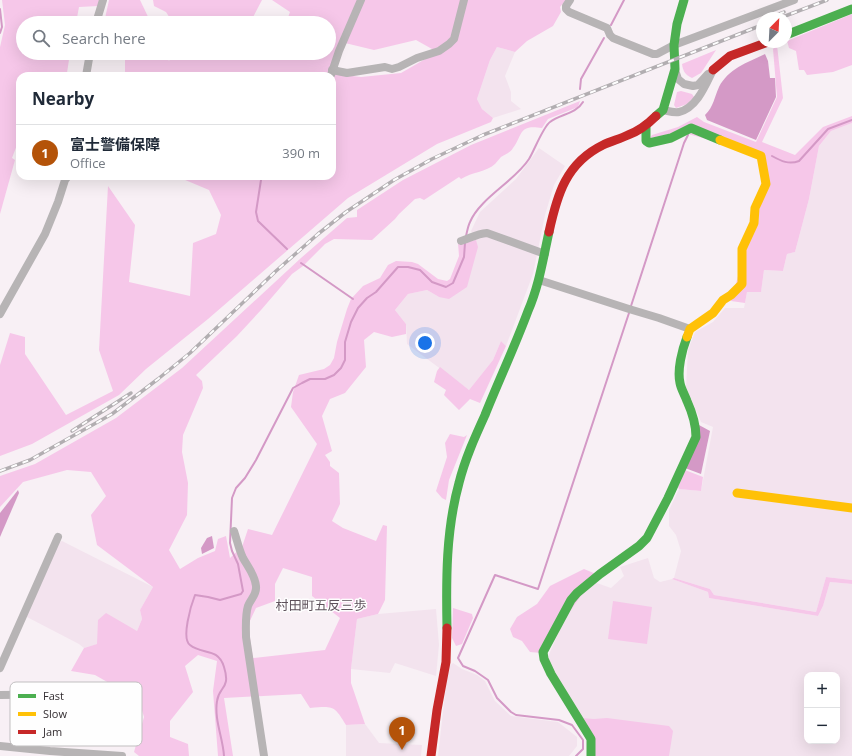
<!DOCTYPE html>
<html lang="en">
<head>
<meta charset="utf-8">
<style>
  :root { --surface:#fff; --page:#f2f2f3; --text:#1f2937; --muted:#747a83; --line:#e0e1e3; --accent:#b45309 }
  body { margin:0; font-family:"Open Sans","Noto Sans JP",sans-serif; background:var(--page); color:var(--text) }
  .controls { position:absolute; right:12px; bottom:12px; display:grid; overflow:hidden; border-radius:8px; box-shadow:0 4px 16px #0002 }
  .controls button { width:36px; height:36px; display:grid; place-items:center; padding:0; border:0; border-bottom:1px solid var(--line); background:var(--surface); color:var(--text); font:20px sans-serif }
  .compass { position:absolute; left:756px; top:12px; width:36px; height:36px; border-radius:50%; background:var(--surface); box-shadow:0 4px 16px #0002; rotate:24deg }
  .you { position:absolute; left:425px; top:343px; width:14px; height:14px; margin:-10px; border:3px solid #fff; border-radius:50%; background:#1a73e8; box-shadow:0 0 0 6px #1a73e833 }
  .badge { display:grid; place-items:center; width:26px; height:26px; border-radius:50%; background:var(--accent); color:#fff; font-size:13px; font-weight:700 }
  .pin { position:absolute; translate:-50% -33px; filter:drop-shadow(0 1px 2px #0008) }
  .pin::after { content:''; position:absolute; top:21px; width:14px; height:12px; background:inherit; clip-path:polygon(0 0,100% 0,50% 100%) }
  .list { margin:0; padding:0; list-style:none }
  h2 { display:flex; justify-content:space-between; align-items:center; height:52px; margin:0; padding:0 16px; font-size:17px }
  h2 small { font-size:13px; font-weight:400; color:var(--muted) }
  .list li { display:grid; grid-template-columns:26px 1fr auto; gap:12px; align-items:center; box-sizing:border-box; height:56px; padding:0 16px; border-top:1px solid var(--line) }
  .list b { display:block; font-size:15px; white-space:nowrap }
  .list p { margin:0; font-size:13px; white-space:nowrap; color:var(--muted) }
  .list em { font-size:13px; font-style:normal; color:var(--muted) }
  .icon { flex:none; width:22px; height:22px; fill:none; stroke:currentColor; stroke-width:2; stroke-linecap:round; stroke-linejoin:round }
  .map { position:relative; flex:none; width:852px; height:756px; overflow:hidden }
  .search { position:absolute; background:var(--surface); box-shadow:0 4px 16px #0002; left:16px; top:16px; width:320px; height:44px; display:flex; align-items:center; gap:10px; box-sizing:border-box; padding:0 14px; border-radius:22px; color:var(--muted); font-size:15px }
  .panel { position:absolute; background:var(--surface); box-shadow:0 4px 16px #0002; left:16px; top:72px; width:320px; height:108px; border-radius:12px }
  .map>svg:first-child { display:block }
  .built { fill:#f3e3ee; fill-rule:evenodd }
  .green { fill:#f6c7e9; fill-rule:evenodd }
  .water { fill:#d499c6 }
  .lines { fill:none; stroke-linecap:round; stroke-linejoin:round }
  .stream { stroke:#d499c6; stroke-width:2 }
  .street { stroke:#b7b4b5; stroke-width:8 }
  .fast { stroke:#4caf50; stroke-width:9 }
  .slow { stroke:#ffc107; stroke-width:9 }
  .jam { stroke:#c62828; stroke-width:9 }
  .rail-casing { stroke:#b2aeb1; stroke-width:3.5 }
  .rail { stroke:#fefefe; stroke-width:2; stroke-dasharray:6; stroke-linecap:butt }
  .labels { text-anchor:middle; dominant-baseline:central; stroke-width:3; stroke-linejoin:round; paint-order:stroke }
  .quarter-label { font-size:13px; fill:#5e525b; stroke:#fefefe }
  .key { fill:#fefefe; stroke:#c1bfc0; stroke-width:1 }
  .key-label { font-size:11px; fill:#322c30 }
</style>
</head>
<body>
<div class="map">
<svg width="852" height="756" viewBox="0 0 852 756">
  <rect width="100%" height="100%" fill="#f8f0f5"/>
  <g class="built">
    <path d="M497,47l18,5 -10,24 6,16v9l10,8 -28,9 -11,-9 -5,-10 13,-39z"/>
    <path d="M852,123v457l-26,-3 -10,35 -102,-17 -4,-6 -36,-11 7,-27 -5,-16 -7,-9v-16l10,-21 22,2 12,-64 -12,-5 -15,-35 2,-37 7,-18 18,-10 12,-14h19l3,-16 14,-1 3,-21 19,1 4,-17 8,-2 14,-53 10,-53 12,-15z"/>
    <path d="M539,148l26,18 -11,19 -9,30 -12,59 -27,72 -5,-5 -8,19 -24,30 -62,-46 -1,-20 -11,-14 13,-16 19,-4 12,7 37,-57 -5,-9 9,-19 36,-33z"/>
    <path d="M62,541l91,46 -13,23 2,9 -5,12 -39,-11v24l-14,4 -5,-4 -54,-28 31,-72z"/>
    <path d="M648,558l6,20 6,4 12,-3 36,13 1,6 109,18 5,-10 7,-24 22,2v172h-258l-47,-97 24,-55 23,-22 17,6 13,-12 -4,-9zM807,675h30v66h-30z"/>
    <path d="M436,609l3,36 -3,31 -41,-13 -5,10 -39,-4 6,-50 21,-5z"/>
    <path d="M453,663l9,6 15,6 8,6 10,20 16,15 47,6 19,15v9l-8,10h-131l10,-89z"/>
    <path d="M365,724l14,19 43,2 -1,11h-75v-31z"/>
  </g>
  <g class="green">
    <path d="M2,0h98l-2,6 -19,1 -3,16h-53v30h47l-3,20 -2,3h-45v61l-8,21 3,2 -15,54v-167l5,-22z"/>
    <path d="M109,0h31l11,23h-47z"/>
    <path d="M153,0h109l-12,23h-77l-7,-11 -12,-6z"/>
    <path d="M272,0h294l-6,7 1,5 -8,14 -26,15 -12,11 -18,-5 -7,13 -13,39 5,10 11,9 -2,4 -54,22 -89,54 -140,121 -62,50 -27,26 -87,49 -32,12v-91l10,-32 15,4v17l41,61 47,-24 -14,-41 9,-164 27,39 -6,57 61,14 3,-53 23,-9 5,-19 -12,-25 -31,-13 -1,-1h155v-100h-207v-23h40l4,8 3,-8h157v-30h-43l4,-11zM416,40l16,9 -5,9 -26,15 -40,4 -26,-3 10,-31 29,7z"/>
    <path d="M852,14v51l-19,7 -26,3 -3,-5h-5l-3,-19 -7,-3 -2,-7z"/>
    <path d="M777,45l6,53 -21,44 33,13 28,-28 29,-11v7l-21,8 -12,15 -10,53 -14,53 -8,2 -4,17 -19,-1 -3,22h-14l-2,11 -14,-2 15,-53 12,-25 6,-68 -83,-23 -31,6 2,-3 26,-8 19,-10 7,5 52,20 21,-45 -4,-48z"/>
    <path d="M716,50l-15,23 -9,5c-7,-3 -9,-7 -10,-14z"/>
    <path d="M681,91l11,3 2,3 -7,7 -11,4 -2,-3 3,-13z"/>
    <path d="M580,101l-2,6 -30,12 -6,9c-24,-4 -19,7 -29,20 -3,5 -7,6 -12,9 -2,2 -4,5 -6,7 -9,8 -23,8 -34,15l-2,-2 -35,23 -4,-2 -5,1 -16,15 -4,5 -23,21 -38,-1 -9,5 -22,22 -11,8 -31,36 -24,26 -41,39 6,6 1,7 -20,47 -1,17 6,31 -1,32 -18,35 11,19 18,-11 17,-7 3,-12 8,-3 4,22 12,-11 6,-18 24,6 45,-91 -26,-37 2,-15 6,-17 25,-6 6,-4 4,-7 3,-16 10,-33 4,-10 12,-13 17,-8 8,-13 8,-4 16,1 6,2 20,15 9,2 3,-2 9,-23 -1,-13 18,-3 2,7 -11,40 -18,12 -10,-2 -12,-7 -19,4 -13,16 11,14v10l-14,3 -18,-5 -10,8 2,27 -21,26 -15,6 -8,17 10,35 -7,4 5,7v4l9,7 1,31 -8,17 11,7 33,13 7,-16 4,1 -2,74 -7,14 -21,5 -6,50v14l14,41 -19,1c-12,-20 -13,-19 -36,-17l-9,-14 -77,4 9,58h-15l-5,-65 4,-30 -19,-6 -13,11 8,26 -23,29v16l18,7 1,12h-50l-5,-4 10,-35 -5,-17 -44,-25 -24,-4 13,-23 13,-4 1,-24 8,-7 31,18 5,-12 -2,-9 13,-23 -56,-42 -6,-30 15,-19 -15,-24 -24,-2 -44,12 -23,25v-31l35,-12 81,-46 66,-50 119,-110 46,-40 10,-1v-7l46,-30 68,-35zM283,568l29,9v19l28,22 -15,32 -72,8 -5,-33 8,-17 19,-7v-17z"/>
    <path d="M501,341l5,5 -26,57 -10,-4 -11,11 -15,-15 2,-5 -12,-8 3,-11 3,-4 29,23 24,-30z"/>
    <path d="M450,434l14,3 3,-2 -18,45 -3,20 -4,-2 -6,-7 11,-34 -2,-14z"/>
    <path d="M685,470l18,7 -2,14 -22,-2 -1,-2z"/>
    <path d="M584,569l12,5 -55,79 -11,-1 -8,-11 -9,-4 -3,-8 7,-12 20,-13 13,-18z"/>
    <path d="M826,577l26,3v4l-22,-2 -7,24 -5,10 -109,-18 -1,-6 -36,-13 2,-1 36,11 4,6 102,17z"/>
    <path d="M613,601l39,6 -5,37 -39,-5z"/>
    <path d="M453,608l19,6 1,4 -11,26 -6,2 -4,-8z"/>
    <path d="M581,718l13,1 13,-1 62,8 4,5 -4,25h-75z"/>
  </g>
  <g class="water">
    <path d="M765,54l3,7 2,17h5l1,19 -20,43 -49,-20 -2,-5c9,-9 9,-17 14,-28 9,-18 29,-25 46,-33z"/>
    <path d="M699,425l11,6 -9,43 -16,-6z"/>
    <path d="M18,490l1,3 -19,44v-24z"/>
    <path d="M212,536l2,12 -12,6 -1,-6 6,-10z"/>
  </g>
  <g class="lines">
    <g class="stream">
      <path d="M0,9l2,18 -2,6"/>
      <path d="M611,25l13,-25"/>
      <path d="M580,89l1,-10 23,-41"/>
      <path d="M772,156c9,5 17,9 27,5l29,-32 24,-9"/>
      <path d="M261,180l-5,32 2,9 29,28"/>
      <path d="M466,236c1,-4 2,-10 4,-14 10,-24 45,-41 59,-63 5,-8 14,-32 21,-37 10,-8 26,-8 33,-20"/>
      <path d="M301,263l52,36"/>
      <path d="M631,306l53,-163 4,-8"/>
      <path d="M224,756c-1,-18 -10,-36 -7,-55 2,-15 14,-12 7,-34 -6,-20 -22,-12 -34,-22 -9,-6 1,-40 5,-50l13,2 12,3 21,-6 2,-3 -5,-27 -6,-13 -2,-8 2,-45 4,-10 9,-10 11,-18 37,-72 9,-5 8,-4h15l9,-4 7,-7 4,-8v-18l6,-20 7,-14 9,-10 9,-6 22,-25h10l12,3 12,12 14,5 7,-4 11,-26 1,-14"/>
      <path d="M576,756l7,-7v-9l-11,-15 -13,-5 -43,-5 -5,-3 -14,-14 -9,-18 -13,-9 -12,-5 -5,-8 37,-83 43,14 91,-276"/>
    </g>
    <g class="street">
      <path d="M570,0l-4,6v3l3,3 38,16 3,7 3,3 40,16h4l17,-9 120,-45"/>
      <path d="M96,23l7,-23"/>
      <path d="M332,70l15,3 38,-6 7,2 7,-2 18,-9 22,-7 10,-7 5,-5 10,-39"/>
      <path d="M675,70l3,9 6,5 9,2 5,-1 10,-11"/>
      <path d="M331,75l8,-24 22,-51"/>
      <path d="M86,76l4,-23"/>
      <path d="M663,110c5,1 11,3 16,2 18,-4 27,-28 34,-42"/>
      <path d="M461,241c10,-3 15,-7 26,-8l58,21"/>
      <path d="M539,280l90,29 30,9 31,11"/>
      <path d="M0,314l45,-80 13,-32 7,-22 3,-4"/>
      <path d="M234,531c3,9 5,19 9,27 5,9 12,17 13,28 1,9 -5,12 -8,20 -3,10 -2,21 -2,31l18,119"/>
      <path d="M0,668l58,-131"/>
      <path d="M0,695l89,-1 33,17"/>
      <path d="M0,746l50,5 72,5"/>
    </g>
    <g class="fast">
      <path d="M786,35l66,-26"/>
      <path d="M656,116l7,-6 12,-41 -1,-24 3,-21 7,-24"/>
      <path d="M646,125v16l3,2 22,-5 20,-10 29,12"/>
      <path d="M447,628c-1,-49 -1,-98 12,-145 6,-24 16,-46 26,-68 14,-35 30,-69 43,-104 11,-25 15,-52 21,-79"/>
      <path d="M591,756v-17l-40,-65 -7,-15 -1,-7 28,-52 6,-7 23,-19 39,-28 8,-8 21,-40 28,-61c0,-13 -4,-25 -9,-36 -2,-6 -6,-12 -7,-18 -3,-13 2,-33 7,-46"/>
    </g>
    <g class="slow">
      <path d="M687,337l3,-8 23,-16 10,-13 8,-5 11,-11v-35l12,-26 1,-15 11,-24 -5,-28 -41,-16"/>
      <path d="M737,493l115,15"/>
    </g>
    <g class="jam">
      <path d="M713,70l17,-14 38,-14"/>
      <path d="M549,232c8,-37 17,-69 54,-87 8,-4 17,-6 25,-10 11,-4 20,-11 28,-19"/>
      <path d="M431,756l6,-46 9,-48 1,-34"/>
    </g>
    <g class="rail-casing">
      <g id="rail">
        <path d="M769,18l15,-6"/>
        <path d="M780,18l47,-18"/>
        <path d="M72,431l59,-38"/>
        <path d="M0,471l30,-11 82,-46 46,-35 32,-26 86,-82 42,-37 28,-22 48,-32 38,-21 51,-24 279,-110"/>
      </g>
    </g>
    <use href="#rail" class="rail"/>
  </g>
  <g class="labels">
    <g class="quarter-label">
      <text x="321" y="605">村田町五反三歩</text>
    </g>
  </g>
  <rect x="10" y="682" width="132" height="64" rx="6" class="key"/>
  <rect x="18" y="694" width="18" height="4" fill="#4caf50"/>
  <rect x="18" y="712" width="18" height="4" fill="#ffc107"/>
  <rect x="18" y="730" width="18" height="4" fill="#c62828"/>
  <g class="key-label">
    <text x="43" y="700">Fast</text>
    <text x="43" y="718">Slow</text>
    <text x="43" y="736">Jam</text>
  </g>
</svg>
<div class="controls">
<button>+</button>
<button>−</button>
</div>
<svg class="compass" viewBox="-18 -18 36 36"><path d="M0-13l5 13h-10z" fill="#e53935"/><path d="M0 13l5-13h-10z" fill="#747a83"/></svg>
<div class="you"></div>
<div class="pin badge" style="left:402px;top:750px">1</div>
<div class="search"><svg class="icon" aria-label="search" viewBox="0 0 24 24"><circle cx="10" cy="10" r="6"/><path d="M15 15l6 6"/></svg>Search here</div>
<section class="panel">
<h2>Nearby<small></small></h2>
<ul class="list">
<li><span class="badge">1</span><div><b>富士警備保障</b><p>Office</p></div><em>390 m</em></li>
</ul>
</section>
</div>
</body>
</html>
